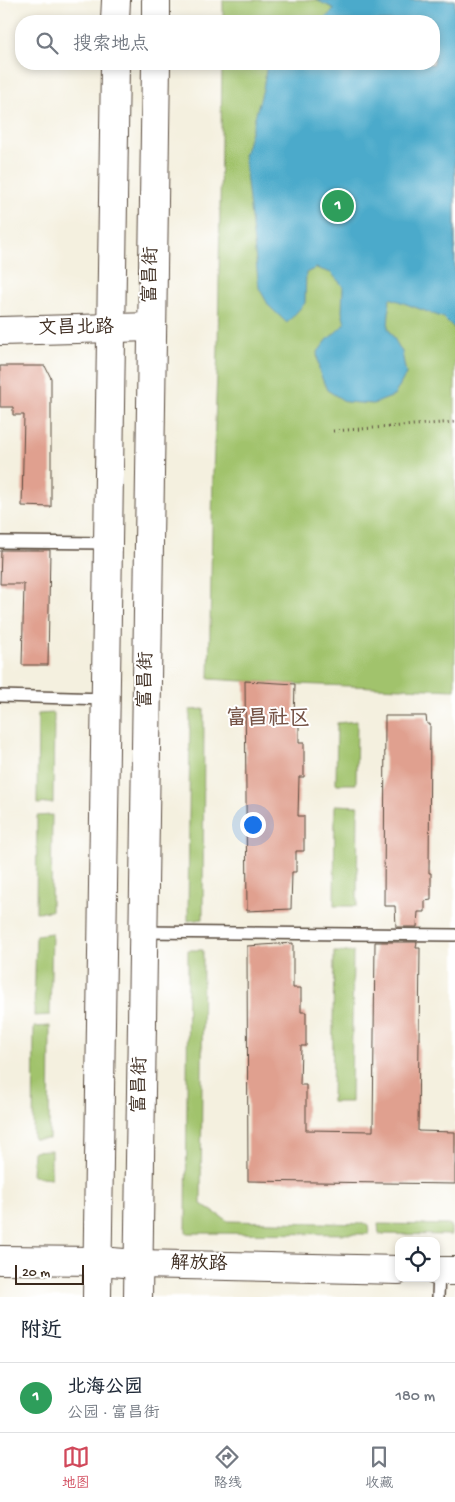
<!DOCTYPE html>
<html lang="zh">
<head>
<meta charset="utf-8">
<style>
  :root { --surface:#fff; --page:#f2f2f3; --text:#1f2937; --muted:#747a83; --line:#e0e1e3; --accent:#d1495b }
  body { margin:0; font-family:"Gochi Hand","LXGW WenKai TC",sans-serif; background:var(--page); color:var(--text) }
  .controls { position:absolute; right:15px; bottom:15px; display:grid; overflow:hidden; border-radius:10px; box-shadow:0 2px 8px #0003 }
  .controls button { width:45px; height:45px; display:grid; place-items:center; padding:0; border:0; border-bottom:1px solid var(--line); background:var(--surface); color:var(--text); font:25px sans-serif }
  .scale { position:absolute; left:15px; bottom:12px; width:69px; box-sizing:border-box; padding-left:5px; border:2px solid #3b2a1e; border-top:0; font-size:14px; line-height:18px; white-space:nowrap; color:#3b2a1e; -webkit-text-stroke:4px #fff; paint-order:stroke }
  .you { position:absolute; left:252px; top:824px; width:18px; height:18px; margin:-12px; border:4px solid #fff; border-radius:50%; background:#1a73e8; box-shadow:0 0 0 8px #1a73e833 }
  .badge { display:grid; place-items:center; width:32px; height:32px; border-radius:50%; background:var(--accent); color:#fff; font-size:16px; font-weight:700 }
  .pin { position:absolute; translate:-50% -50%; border:2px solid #fff; box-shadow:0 1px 5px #0006 }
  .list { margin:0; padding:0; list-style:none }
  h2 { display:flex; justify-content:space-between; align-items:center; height:65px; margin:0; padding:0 20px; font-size:21px }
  h2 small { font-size:16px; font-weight:400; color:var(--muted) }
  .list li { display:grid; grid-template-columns:32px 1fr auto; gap:15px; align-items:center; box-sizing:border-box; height:70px; padding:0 20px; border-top:1px solid var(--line) }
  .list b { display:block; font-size:19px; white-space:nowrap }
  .list p { margin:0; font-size:16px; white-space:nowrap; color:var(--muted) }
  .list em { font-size:16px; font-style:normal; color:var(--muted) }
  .icon { flex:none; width:28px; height:28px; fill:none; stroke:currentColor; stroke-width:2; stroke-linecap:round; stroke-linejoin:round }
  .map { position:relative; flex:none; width:455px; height:1297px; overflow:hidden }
  .search { position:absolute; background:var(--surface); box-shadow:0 2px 8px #0003; left:15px; right:15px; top:15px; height:55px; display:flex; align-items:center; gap:12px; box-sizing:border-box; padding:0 18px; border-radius:20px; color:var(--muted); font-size:19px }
  .sheet { height:135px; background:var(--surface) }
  nav { display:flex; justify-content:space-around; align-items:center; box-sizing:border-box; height:70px; border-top:1px solid var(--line); background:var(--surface); font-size:14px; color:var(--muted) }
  nav a { display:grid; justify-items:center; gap:2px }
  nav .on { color:var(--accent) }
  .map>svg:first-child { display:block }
  .green { fill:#a1c36c; stroke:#6e7645 }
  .water { fill:#4caacb; stroke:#446a74 }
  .building { fill:#e0a08f }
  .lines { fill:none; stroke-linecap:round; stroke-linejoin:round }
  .lane-casing { stroke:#57483b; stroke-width:14 }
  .secondary-casing { stroke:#57483b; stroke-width:30 }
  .primary-casing { stroke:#57483b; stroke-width:30 }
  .path { stroke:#57483b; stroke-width:3; stroke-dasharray:1 4; stroke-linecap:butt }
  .lane { stroke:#fff; stroke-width:11 }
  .secondary { stroke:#fff; stroke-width:28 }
  .primary { stroke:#fff; stroke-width:28 }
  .labels { text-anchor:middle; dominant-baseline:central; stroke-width:4; stroke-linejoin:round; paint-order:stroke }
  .street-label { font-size:19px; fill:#3b2a1e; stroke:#fff }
  .quarter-label { font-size:21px; font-weight:bold; fill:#755346; stroke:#fff }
</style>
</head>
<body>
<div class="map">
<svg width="455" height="1297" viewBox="0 0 455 1297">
  <rect width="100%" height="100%" fill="#fff"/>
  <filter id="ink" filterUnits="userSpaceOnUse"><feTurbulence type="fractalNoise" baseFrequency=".02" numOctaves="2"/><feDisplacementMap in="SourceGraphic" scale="10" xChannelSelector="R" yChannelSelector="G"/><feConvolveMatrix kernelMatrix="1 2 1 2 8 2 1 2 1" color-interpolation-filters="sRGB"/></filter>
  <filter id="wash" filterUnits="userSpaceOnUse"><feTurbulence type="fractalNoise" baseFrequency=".0096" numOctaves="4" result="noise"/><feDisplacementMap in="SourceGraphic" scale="20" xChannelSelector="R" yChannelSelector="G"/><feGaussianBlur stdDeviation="1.12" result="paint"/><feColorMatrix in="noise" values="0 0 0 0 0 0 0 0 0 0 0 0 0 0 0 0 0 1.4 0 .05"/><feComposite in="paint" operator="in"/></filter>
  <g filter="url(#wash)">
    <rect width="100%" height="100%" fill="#f4f0df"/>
    <g class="green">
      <path d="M223,0h232v690l-160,-6 -86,-5 4,-206 5,-124 4,-285h212v-43h-211z"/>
      <path d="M204,709l-1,210 -15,2 2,-211z"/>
      <path d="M54,713l-1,90 -16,1 1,-90z"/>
      <path d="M357,721l-1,63h-20l1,-61z"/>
      <path d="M335,805l23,1 -1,100h-23z"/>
      <path d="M52,815l-1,96 -15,1 1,-96z"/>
      <path d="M52,933l-2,82 -16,1 2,-81z"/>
      <path d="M188,950h15l-2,254 27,17 140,3 1,10 -183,-1z"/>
      <path d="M334,952h19l-2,150h-19z"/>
      <path d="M50,1026l-1,113h-16l1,-112z"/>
      <path d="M51,1150v28l-19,-2 1,-25z"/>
      <path d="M378,1224l73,1v10l-72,-1z"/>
    </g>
    <path class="water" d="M316,0h139v329l-11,-11 -54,-20 -2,30 14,24 4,22 -12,22 -21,8 -27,-2 -19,-12 -8,-19 -2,-18 11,-14 17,-15 -3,-12 1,-26 -12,-13 -15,-5 -10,5 -1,30 -18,20 -18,-17 -10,-18 -15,-132 19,-67 4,-25h167v-43h-112l13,-12z"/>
    <g id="blocks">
      <g class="building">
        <path d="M0,366h45l6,12v129l-29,-1 2,-91h-11v-8h-13z"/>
        <path d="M1,550h49l-2,115h-26l2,-81h-24z"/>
        <path d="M245,681l50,3 -1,35h5v24h5v34h-5l-1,39h6v35h-8v21h-4l-1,37 -44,2z"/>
        <path d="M385,716h41l1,8h3l-1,149h2v27l-6,1v11h-7l-1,15h-21l-1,-21h-11z"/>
        <path d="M375,942h42l-1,6h4l-2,183 37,1v52l-207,-3 -1,-235 46,-3v45h8v24h5v34h-5l-1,39h6v45l67,1z"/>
      </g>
    </g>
  </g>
  <g filter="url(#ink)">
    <use href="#blocks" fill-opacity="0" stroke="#57483b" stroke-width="1"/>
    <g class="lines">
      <g class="lane-casing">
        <g id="lane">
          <path d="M0,542l108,1"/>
          <path d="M0,696l106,3"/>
          <path d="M143,932l312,3"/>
          <path d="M438,1297l1,-26"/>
        </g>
      </g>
      <g class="secondary-casing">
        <g id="secondary">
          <path d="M0,331l152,-4"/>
          <path d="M0,1260l98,1 40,3 261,6"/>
          <path d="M436,1271h19"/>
        </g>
      </g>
      <g class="primary-casing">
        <g id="primary">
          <path d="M115,21l1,-21"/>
          <path d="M156,21v-21"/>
          <path d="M97,1297l18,-1233"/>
          <path d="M138,1297l18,-1233"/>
        </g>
      </g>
      <path class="path" d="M333,431l122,-9"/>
      <use href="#lane" class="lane"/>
      <use href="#secondary" class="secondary"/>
      <use href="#primary" class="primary"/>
    </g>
  </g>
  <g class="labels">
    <g class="street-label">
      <text transform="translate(152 275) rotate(-89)">富昌街</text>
      <text transform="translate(76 329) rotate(-1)">文昌北路</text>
      <text transform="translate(147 680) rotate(-89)">富昌街</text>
      <text transform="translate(141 1085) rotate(-89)">富昌街</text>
      <text transform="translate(199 1265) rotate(1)">解放路</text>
    </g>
    <g class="quarter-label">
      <text x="268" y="720">富昌社区</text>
    </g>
  </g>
</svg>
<div class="controls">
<button><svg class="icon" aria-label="locate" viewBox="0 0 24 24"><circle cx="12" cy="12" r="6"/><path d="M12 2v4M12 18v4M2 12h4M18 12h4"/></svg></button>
</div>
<div class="scale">20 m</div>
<div class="you"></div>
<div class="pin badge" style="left:338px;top:206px;background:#2e9e5b">1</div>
<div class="search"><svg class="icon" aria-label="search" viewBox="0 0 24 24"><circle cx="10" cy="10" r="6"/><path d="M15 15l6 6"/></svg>搜索地点</div>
</div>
<section class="sheet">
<h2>附近<small></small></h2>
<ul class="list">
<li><span class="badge" style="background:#2e9e5b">1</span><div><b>北海公园</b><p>公园 · 富昌街</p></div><em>180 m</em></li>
</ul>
</section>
<nav>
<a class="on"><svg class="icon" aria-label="map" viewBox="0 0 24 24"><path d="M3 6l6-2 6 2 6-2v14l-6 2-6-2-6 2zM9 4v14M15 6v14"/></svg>地图</a>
<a><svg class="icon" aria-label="directions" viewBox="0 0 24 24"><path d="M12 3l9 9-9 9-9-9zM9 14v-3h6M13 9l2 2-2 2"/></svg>路线</a>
<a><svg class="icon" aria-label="saved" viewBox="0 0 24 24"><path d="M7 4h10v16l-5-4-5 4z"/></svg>收藏</a>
</nav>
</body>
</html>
